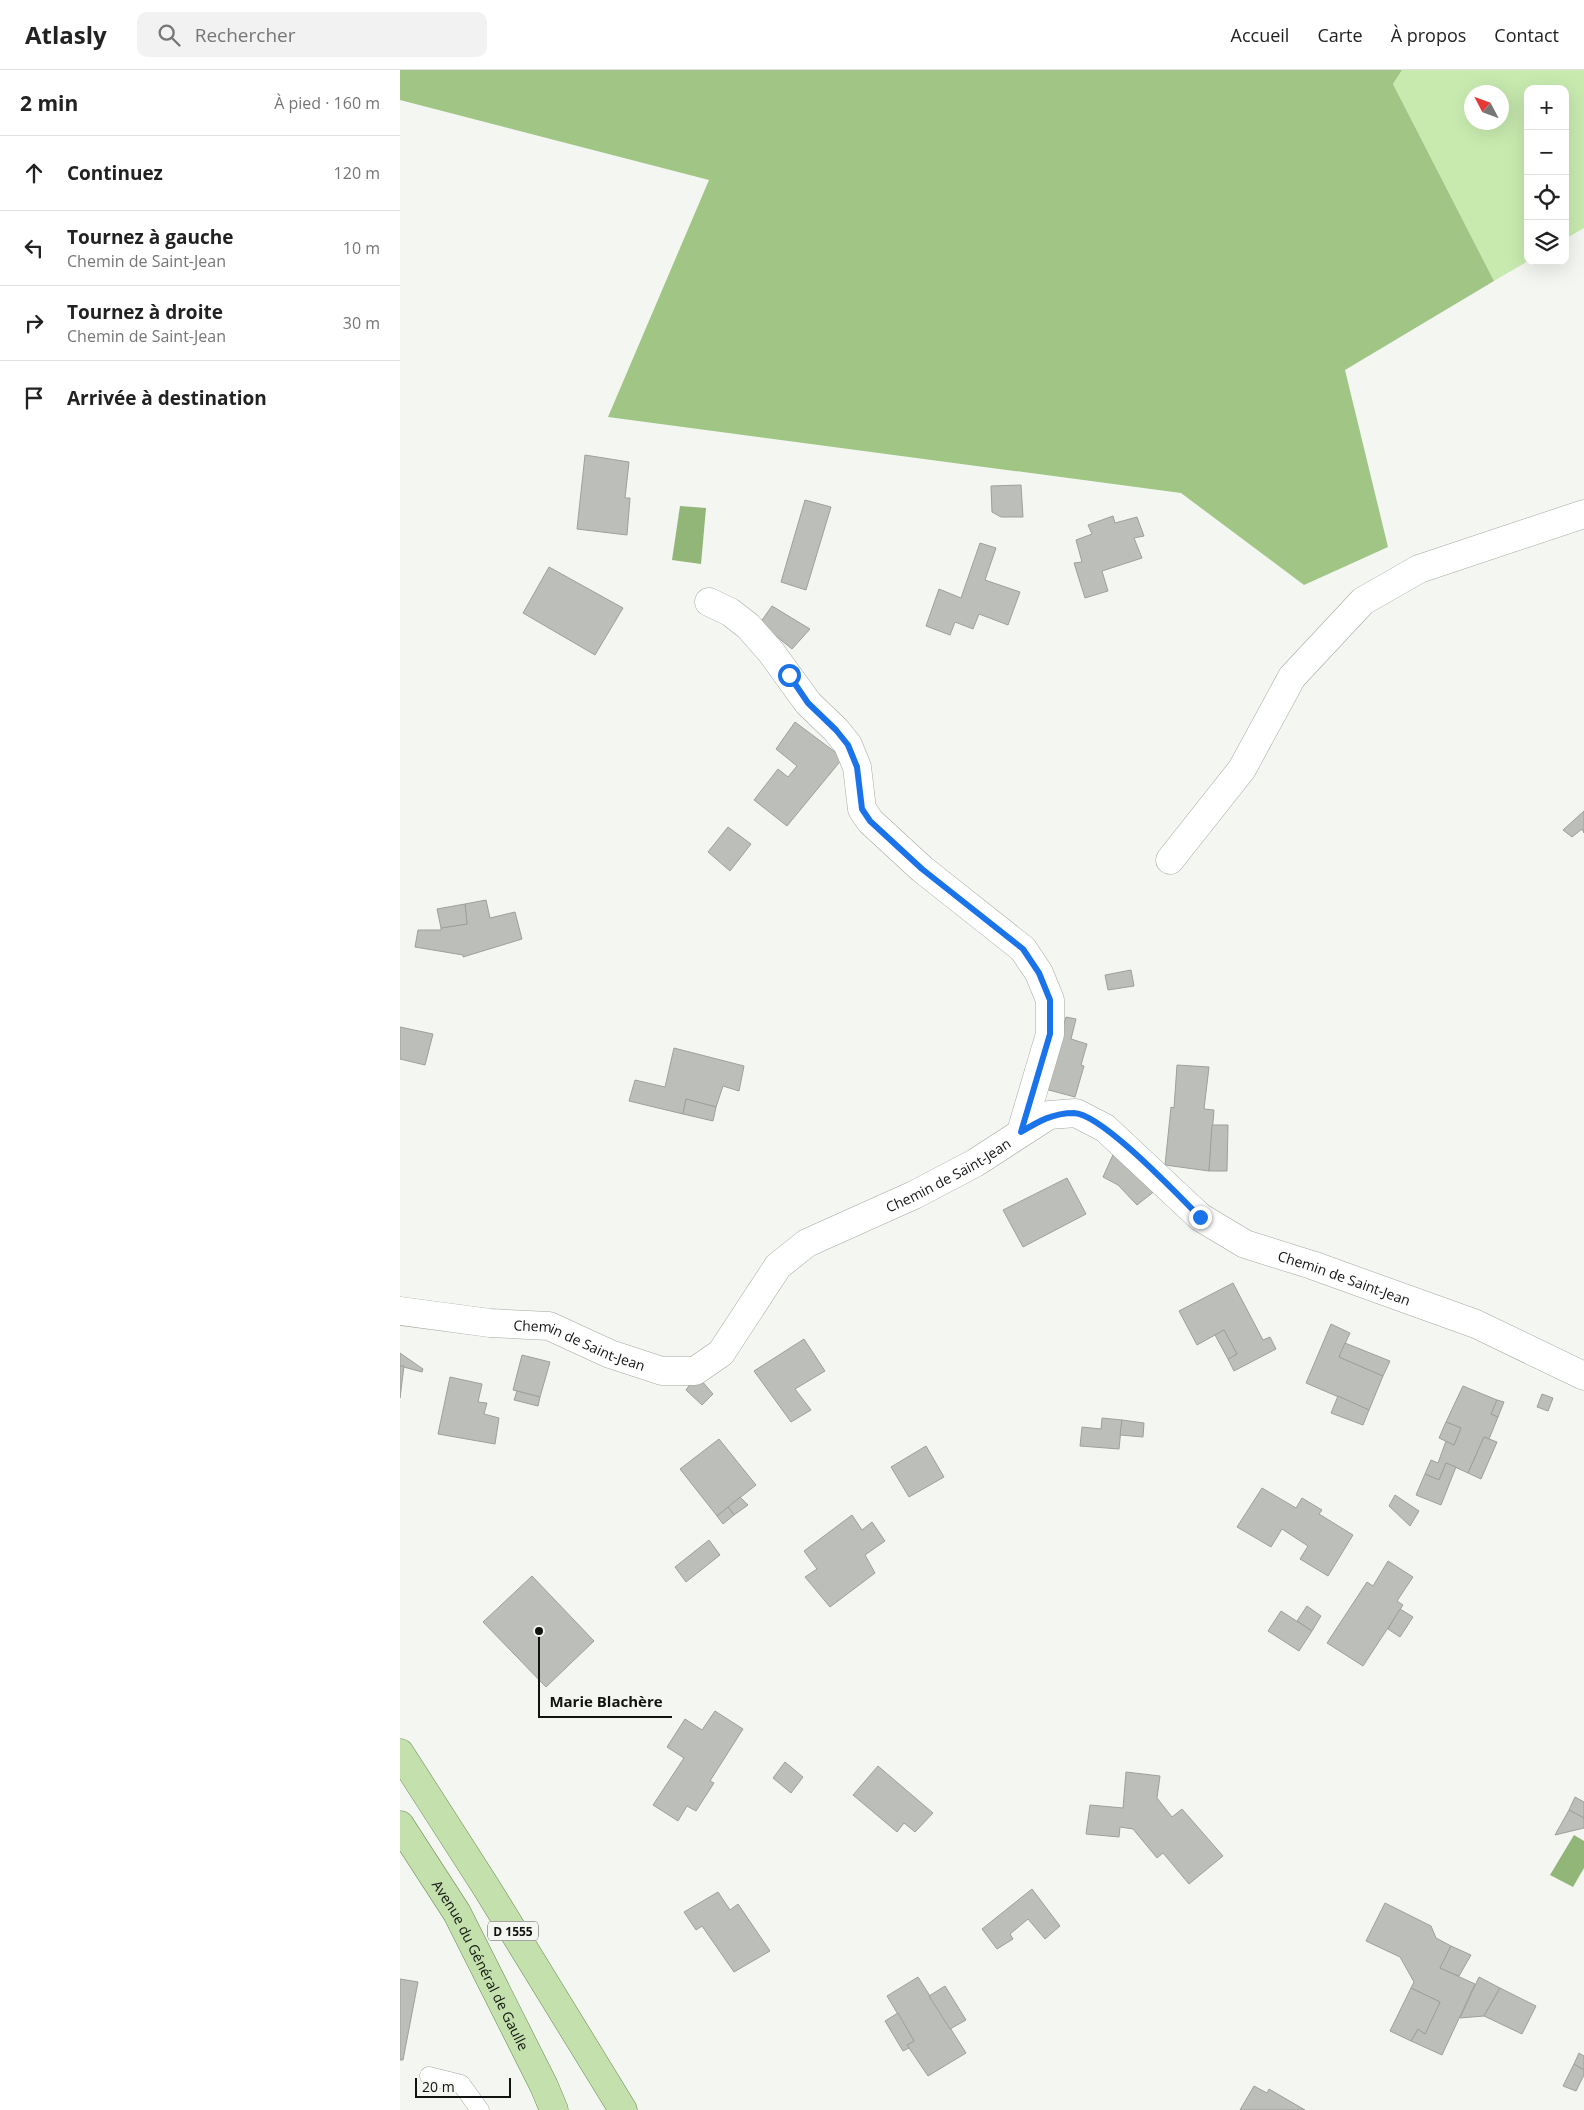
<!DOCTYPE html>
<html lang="fr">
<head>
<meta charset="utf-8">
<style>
  :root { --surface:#fff; --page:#f2f2f2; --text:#222; --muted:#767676; --line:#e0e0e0 }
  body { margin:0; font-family:"Open Sans",sans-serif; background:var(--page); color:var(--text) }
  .controls { position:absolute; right:15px; top:15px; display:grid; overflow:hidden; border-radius:10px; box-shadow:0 5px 20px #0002 }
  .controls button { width:45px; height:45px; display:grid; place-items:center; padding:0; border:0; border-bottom:1px solid var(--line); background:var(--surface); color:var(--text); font:25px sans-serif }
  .compass { position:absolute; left:1064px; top:15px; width:45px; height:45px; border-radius:50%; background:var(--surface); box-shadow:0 5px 20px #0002; rotate:311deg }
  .scale { position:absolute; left:15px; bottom:12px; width:96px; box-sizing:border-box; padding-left:5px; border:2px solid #121311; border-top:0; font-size:14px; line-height:18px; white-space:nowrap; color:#121311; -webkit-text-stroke:4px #f3f6f1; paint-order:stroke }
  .stop { position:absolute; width:15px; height:15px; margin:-11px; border:4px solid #1a73e8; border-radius:50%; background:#fff }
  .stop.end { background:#1a73e8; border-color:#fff; box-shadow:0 1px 5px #0008 }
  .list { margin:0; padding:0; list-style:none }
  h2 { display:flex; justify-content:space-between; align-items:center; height:65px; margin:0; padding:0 20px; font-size:21px }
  h2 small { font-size:16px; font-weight:400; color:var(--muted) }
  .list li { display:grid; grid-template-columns:32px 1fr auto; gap:15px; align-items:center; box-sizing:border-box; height:75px; padding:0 20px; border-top:1px solid var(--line) }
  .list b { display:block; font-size:19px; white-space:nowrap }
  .list p { margin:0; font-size:16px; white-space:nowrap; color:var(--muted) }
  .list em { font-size:16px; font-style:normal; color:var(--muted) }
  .icon { flex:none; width:28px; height:28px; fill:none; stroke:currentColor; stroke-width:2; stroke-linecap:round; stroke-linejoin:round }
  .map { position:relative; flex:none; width:1184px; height:2040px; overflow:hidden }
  header { display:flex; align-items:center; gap:30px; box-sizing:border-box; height:70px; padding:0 25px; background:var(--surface); border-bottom:1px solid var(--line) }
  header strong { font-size:24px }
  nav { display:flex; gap:28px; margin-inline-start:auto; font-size:18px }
  .search { width:350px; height:45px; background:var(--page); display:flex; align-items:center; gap:12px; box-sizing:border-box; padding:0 18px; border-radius:10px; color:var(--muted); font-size:19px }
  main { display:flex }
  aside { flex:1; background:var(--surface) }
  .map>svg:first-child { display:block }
  .green { fill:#c8eaaf; fill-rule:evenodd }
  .forest { fill:#a0c585 }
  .water { fill:#92b677 }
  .building { fill:#bbbeb9; stroke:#9da09b }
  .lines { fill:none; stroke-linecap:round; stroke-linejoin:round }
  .lane-casing { stroke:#a5a8a3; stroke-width:19 }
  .street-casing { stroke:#a5a8a3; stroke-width:29 }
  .primary-casing { stroke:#6b8b53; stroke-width:29 }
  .lane { stroke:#fff; stroke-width:18 }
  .street { stroke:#fff; stroke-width:28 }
  .primary { stroke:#c3e0ad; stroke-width:28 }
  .route { stroke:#1a73e8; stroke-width:6 }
  .labels { text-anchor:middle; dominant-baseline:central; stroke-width:4.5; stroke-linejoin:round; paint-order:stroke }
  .shield { fill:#f3f6f1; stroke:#565754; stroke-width:1 }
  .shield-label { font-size:12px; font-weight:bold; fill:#121311 }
  .street-label { font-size:14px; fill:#121311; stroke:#f3f6f1 }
  .leader { fill:none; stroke:#121311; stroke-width:2 }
  .callout-dot { fill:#121311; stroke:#f3f6f1; stroke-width:2 }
  .callout-label { font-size:15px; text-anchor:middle; font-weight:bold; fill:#121311; stroke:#f3f6f1; stroke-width:4.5; stroke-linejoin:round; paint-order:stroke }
</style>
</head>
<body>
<header>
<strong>Atlasly</strong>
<div class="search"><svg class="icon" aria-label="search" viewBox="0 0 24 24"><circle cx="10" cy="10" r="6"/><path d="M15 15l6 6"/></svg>Rechercher</div>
<nav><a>Accueil</a><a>Carte</a><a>À propos</a><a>Contact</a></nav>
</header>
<main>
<aside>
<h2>2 min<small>À pied · 160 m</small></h2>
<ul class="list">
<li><svg class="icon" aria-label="ahead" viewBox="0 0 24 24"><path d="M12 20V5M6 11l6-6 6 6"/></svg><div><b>Continuez</b></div><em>120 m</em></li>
<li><svg class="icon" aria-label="left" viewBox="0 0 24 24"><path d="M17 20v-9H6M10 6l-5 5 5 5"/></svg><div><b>Tournez à gauche</b><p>Chemin de Saint-Jean</p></div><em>10 m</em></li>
<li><svg class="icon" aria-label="right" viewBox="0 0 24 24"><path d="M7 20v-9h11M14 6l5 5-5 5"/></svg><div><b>Tournez à droite</b><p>Chemin de Saint-Jean</p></div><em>30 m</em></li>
<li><svg class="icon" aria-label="arrive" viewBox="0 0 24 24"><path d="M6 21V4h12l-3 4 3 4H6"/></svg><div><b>Arrivée à destination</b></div></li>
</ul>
</aside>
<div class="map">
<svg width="1184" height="2040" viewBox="0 0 1184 2040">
  <rect width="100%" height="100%" fill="#f3f6f1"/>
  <path class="green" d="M1002,0h182v158l-19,11v-150h-37v172l-34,20 -101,-197zM1072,22h30v30h-30z"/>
  <path class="forest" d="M0,0h1002l-9,14 101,197 -149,89 43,177 -84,38 -123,-92 -573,-76 101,-237 -309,-80z"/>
  <g class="water">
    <path d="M280,436l26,2 -5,56 -29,-4z"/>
    <path d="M1174,1765l10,6v27l-11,19 -23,-12z"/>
  </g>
  <g class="building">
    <path d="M185,385l44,7 -4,36h5l-3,37 -50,-6z"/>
    <path d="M621,415l2,32h-22l-9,-5 -1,-26z"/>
    <path d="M405,430l26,7 -25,83 -25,-8z"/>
    <path d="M713,446l2,7 22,-6 7,19 -10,2 8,20 -40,13 6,20 -23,7 -11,-35 8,-1 -6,-22 16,-6 -4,-9z"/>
    <path d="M580,473l16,5 -11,32 35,12 -12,33 -29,-11 -6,15 -18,-7 -5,13 -24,-9 13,-37 22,9z"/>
    <path d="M149,497l74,41 -28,47 -72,-42z"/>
    <path d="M372,536l38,23 -18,20 -32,-26z"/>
    <path d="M395,652l48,36 -56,68 -33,-26 24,-31 10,8 9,-11 -21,-17z"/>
    <path d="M1184,741v22l-2,-4 -10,8 -9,-7z"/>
    <path d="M328,757l23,17 -21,27 -22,-19z"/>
    <path d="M86,830l4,18 25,-6 7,27 -59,18v-2l-48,-8 3,-17h23v-2l26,-4 -2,-20z"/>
    <path d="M65,834l2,20 -26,4 -4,-19z"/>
    <path d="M731,900l3,16 -26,4 -3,-15z"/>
    <path d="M666,947l10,2 -5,20 16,5 -6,21 3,1 -9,31 -30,-8z"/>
    <path d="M0,957l33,7 -8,31 -25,-6z"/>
    <path d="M274,978l70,18 -5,25 -16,-5 -7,21 -30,-8 -3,15 -54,-13 6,-21 30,7z"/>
    <path d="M777,995l32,2 -5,42 10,1 -5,61 -44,-6 6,-58 3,1z"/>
    <path d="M286,1029l30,8 -3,14 -30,-7z"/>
    <path d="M812,1055h16l-1,46h-18z"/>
    <path d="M716,1078l40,42 -19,15 -19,-20 -15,-8z"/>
    <path d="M667,1108l19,36 -63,33 -20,-37z"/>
    <path d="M833,1213l30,57 7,-3 6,12 -42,22 -6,-12 9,-5 -13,-24 -27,15 -18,-34z"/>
    <path d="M931,1254l19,9 -11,24 44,19 -14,34 -63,-27z"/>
    <path d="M824,1260l13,24 -9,5 -13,-24z"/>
    <path d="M404,1269l21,32 -30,18 16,21 -20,12 -37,-51z"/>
    <path d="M945,1273l45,18 -7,15 -44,-19z"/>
    <path d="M0,1283l23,16 -1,3 -22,-6z"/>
    <path d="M122,1285l28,7 -10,35 -27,-7z"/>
    <path d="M0,1296h4l-4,32z"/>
    <path d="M50,1307l32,7 -4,18 9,1 -3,11 15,4 -4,26 -57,-10z"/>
    <path d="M293,1310h8l12,14 -11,11 -16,-15z"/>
    <path d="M1063,1316l34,14 -6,14 7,3 -9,22 -5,-2 -16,36 -22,-10 -7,17 -14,-6 6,-14 7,3 8,-22 8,4 7,-17 -15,-6z"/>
    <path d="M117,1321l23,6 -2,9 -24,-6z"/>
    <path d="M1142,1324l11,4 -5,13 -11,-4z"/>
    <path d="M938,1326l31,14 -6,15 -32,-12z"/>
    <path d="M1097,1330l7,2 -6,15 -7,-3z"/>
    <path d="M702,1348l20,2 -3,29 -39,-3 2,-19 19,2z"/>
    <path d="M722,1350l22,3 -1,14 -23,-2z"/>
    <path d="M1046,1352l15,6 -7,17 -15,-7z"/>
    <path d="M1084,1367l13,5 -16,37 -13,-6z"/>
    <path d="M319,1369l37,46 -39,31 -37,-47z"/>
    <path d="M526,1376l18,31 -35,20 -18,-30z"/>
    <path d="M1046,1393l10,4 -15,38 -25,-10 9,-21 14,6z"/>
    <path d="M862,1418l34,20 6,-10 20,12 -3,4 34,21 -25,41 -28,-17 8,-13 -26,-17 -11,18 -34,-20z"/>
    <path d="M995,1425l24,16 -9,15 -21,-20z"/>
    <path d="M340,1427l8,8 -14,10 -6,-8z"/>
    <path d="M328,1437l6,8 -11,9 -6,-8z"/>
    <path d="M452,1445l10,15 10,-8 13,19 -20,14 10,18 -45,34 -25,-30 12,-8 -13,-18z"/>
    <path d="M309,1470l11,15 -34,27 -11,-15z"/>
    <path d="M988,1491l25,16 -16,24 6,4 -40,61 -36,-23 40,-61 6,4z"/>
    <path d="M132,1506l62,65 -48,46 -63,-65z"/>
    <path d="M907,1536l14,10 -9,15 -15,-10z"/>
    <path d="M1000,1539l13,8 -13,20 -12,-8z"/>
    <path d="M881,1541l31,20 -13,20 -31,-20z"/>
    <path d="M315,1641l28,18 -33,52 4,2 -18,28 -9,-5 -9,15 -25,-16 31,-47 -17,-11 18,-28 17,11z"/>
    <path d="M385,1692l18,15 -12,16 -18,-15z"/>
    <path d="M478,1696l55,47 -18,19 -11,-9 -7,9 -44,-37z"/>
    <path d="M726,1702l34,4 -3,22 15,19 10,-8 41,47 -34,28 -26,-31 -6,5 -24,-29 -13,-2 -1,10 -33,-3 4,-29 33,3z"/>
    <path d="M1175,1727l9,5v16l-15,-8z"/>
    <path d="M1169,1740l15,8v10l-29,7z"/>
    <path d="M632,1819l28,37 -15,13 -17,-20 -18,15 3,5 -16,10 -15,-20z"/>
    <path d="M318,1822l12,18 8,-6 32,47 -36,21 -32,-46 -6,4 -12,-18z"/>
    <path d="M985,1833l46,23 5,12 15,8 -11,22 35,16 -33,71 -31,-14 7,-12 7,5 15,-32 -29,-14 3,-6 -14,-25 -34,-16z"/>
    <path d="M1051,1876l20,9 -12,21 -19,-8z"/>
    <path d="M518,1907l48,76 -38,23 -21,-31 7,-4 -27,-45z"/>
    <path d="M1079,1907l21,11 -16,28 -24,2z"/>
    <path d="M0,1909l18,3 -15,78h-3z"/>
    <path d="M545,1916l21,34 -16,9 -21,-33z"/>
    <path d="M1011,1918l29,14 -15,32 -7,-5 -7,12 -21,-10z"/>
    <path d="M1100,1918l36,18 -14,28 -38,-18z"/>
    <path d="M498,1943l16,28 -7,4 2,3 -6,3 -18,-30z"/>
    <path d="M1179,1983l5,3v14l-10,-6z"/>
    <path d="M1174,1994l10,6v5l-8,16 -13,-5z"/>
    <path d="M854,2016l13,7 2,-4 36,21h-65z"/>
  </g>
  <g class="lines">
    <g class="lane-casing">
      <path id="lane" d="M29,2006l32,8 19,26"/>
    </g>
    <g class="street-casing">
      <g id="street">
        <path d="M309,532l21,10 18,14 23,26 37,51 28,27 12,15 9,22 5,42 8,12 52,48 101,80 16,24 11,27v34l-29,98"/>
        <path d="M770,790l72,-91 50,-92 71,-76 56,-32 165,-55"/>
        <path id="s1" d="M0,1241l90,12 59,3 61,28 52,17h33l26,-18 57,-87 29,-23 107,-48 61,-32 74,-48 27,-2 29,15 95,89 45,27 67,21 164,59 108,52"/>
      </g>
    </g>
    <g class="primary-casing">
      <g id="primary">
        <path d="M0,1683l86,134 137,223"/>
        <path id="s2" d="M0,1755l57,88 87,173 10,24"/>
      </g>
    </g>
    <use href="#lane" class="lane"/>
    <use href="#street" class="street"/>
    <use href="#primary" class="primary"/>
  </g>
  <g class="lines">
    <path class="route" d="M389,605l19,28 28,27 12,15 9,22 5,42 8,12 52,48 101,80 16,24 11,27v34l-29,98c18,-11 32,-19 53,-19 28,1 104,82 126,104"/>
  </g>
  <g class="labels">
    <rect class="shield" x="88" y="1851.5" width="50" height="19" rx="4"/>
    <g class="shield-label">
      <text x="113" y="1861">D 1555</text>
    </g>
    <g class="street-label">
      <text stroke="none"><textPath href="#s1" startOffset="634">Chemin de Saint-Jean</textPath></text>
      <text stroke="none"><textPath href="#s1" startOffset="1099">Chemin de Saint-Jean</textPath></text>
      <text stroke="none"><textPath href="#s1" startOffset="184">Chemin de Saint-Jean</textPath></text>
      <text stroke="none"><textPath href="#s2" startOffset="162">Avenue du Général de Gaulle</textPath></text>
    </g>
  </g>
  <path class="leader" d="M139 1561L139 1647H272"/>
  <circle class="callout-dot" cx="139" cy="1561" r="5"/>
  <g class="callout-label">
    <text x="206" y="1637">Marie Blachère</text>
  </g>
</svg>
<div class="controls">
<button>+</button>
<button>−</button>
<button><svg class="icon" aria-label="locate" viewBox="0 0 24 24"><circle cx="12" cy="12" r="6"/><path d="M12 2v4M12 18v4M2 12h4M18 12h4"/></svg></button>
<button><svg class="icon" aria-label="layers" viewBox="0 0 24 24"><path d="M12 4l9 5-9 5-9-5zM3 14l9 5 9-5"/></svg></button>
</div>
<svg class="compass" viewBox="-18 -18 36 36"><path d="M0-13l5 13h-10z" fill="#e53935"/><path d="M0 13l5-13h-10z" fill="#767676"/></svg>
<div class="scale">20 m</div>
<div class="stop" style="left:389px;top:605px"></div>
<div class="stop end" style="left:800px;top:1147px"></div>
</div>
</main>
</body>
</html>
